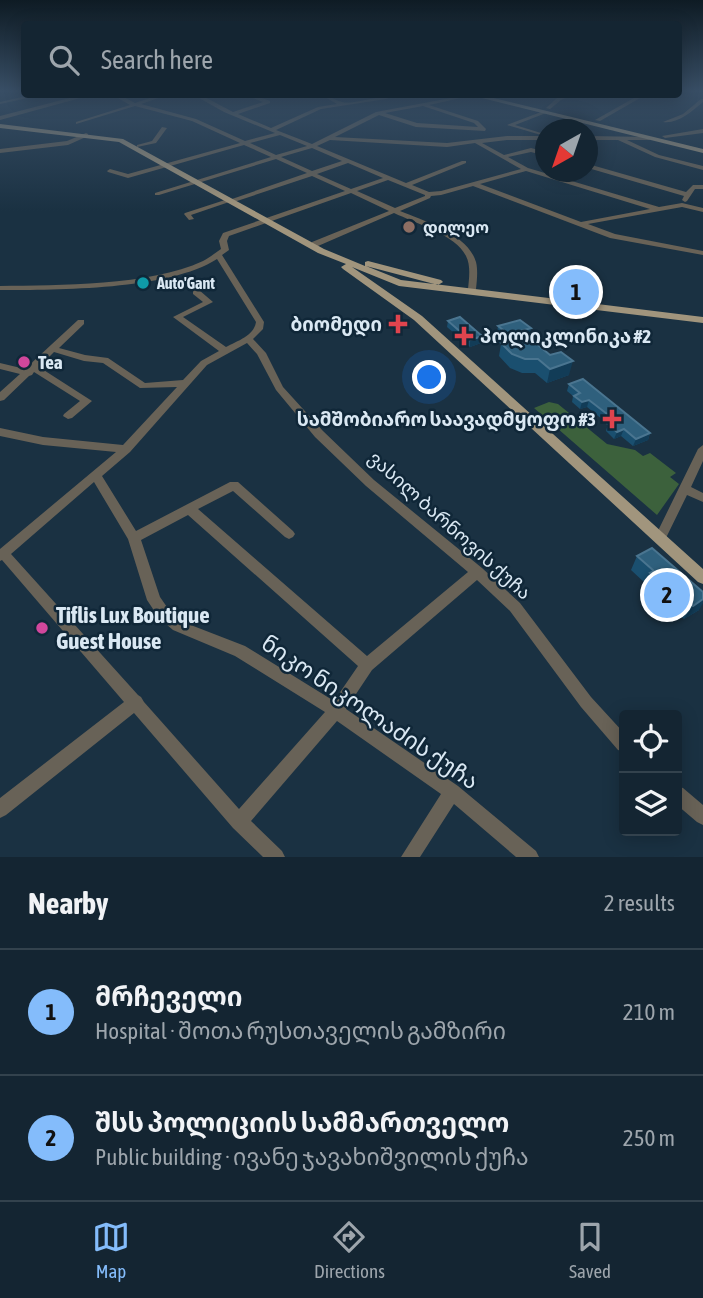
<!DOCTYPE html>
<html lang="en">
<head>
<meta charset="utf-8">
<style>
  :root { --surface:#142532; --page:#21313e; --text:#f1f3f6; --muted:#9da5ac; --line:#33424d; --accent:#84bcfb }
  body { margin:0; font-family:"Asap Condensed","Noto Sans Georgian",sans-serif; background:var(--page); color:var(--text) }
  .controls { position:absolute; right:21px; bottom:21px; display:grid; overflow:hidden; border-radius:7px; box-shadow:0 4px 18px #0003 }
  .controls button { width:63px; height:63px; display:grid; place-items:center; padding:0; border:0; border-bottom:2px solid var(--line); background:var(--surface); color:var(--text); font:35px sans-serif }
  .compass { position:absolute; left:535px; top:119px; width:63px; height:63px; border-radius:50%; background:var(--surface); box-shadow:0 4px 18px #0003; rotate:220deg }
  .you { position:absolute; left:430px; top:378px; width:24px; height:24px; margin:-18px; border:5px solid #fff; border-radius:50%; background:#1a73e8; box-shadow:0 0 0 10px #1a73e833 }
  .badge { display:grid; place-items:center; width:46px; height:46px; border-radius:50%; background:var(--accent); color:#111; font-size:23px; font-weight:700 }
  .pin { position:absolute; translate:-50% -50%; border:4px solid #fff; box-shadow:0 2px 7px #0006 }
  .list { margin:0; padding:0; list-style:none }
  h2 { display:flex; justify-content:space-between; align-items:center; height:91px; margin:0; padding:0 28px; font-size:30px }
  h2 small { font-size:23px; font-weight:400; color:var(--muted) }
  .list li { display:grid; grid-template-columns:46px 1fr auto; gap:21px; align-items:center; box-sizing:border-box; height:126px; padding:0 28px; border-top:2px solid var(--line) }
  .list b { display:block; font-size:26px; white-space:nowrap }
  .list p { margin:0; font-size:23px; white-space:nowrap; color:var(--muted) }
  .list em { font-size:23px; font-style:normal; color:var(--muted) }
  .icon { flex:none; width:38px; height:38px; fill:none; stroke:currentColor; stroke-width:2; stroke-linecap:round; stroke-linejoin:round }
  .map { position:relative; flex:none; width:703px; height:857px; overflow:hidden }
  .search { position:absolute; background:var(--surface); box-shadow:0 4px 18px #0003; left:21px; right:21px; top:21px; height:77px; display:flex; align-items:center; gap:18px; box-sizing:border-box; padding:0 24px; border-radius:7px; color:var(--muted); font-size:26px }
  .sheet { height:343px; background:var(--surface) }
  nav { display:flex; justify-content:space-around; align-items:center; box-sizing:border-box; height:98px; border-top:2px solid var(--line); background:var(--surface); font-size:19px; color:var(--muted) }
  nav a { display:grid; justify-items:center; gap:4px }
  nav .on { color:var(--accent) }
  .map>svg:first-child { display:block }
  .green { fill:#3c613c }
  .lines { fill:none; stroke-linecap:round; stroke-linejoin:round }
  .minor { fill:#686257; fill-rule:evenodd }
  .major { fill:#a1957d; fill-rule:evenodd }
  .wall { fill:#1a4f6f }
  .shaded-wall { fill:#123c57 }
  .building { fill:#2f607d; stroke:#4a7590; stroke-width:2 }
  .education-dot { fill:#8d6e63; stroke:#102738; stroke-width:2.5 }
  .culture-dot { fill:#0f9aa8; stroke:#102738; stroke-width:2.5 }
  .health-dot { fill:#e0444e; stroke:#102738; stroke-width:2.5 }
  .hotel-dot { fill:#d1479c; stroke:#102738; stroke-width:2.5 }
  .labels { text-anchor:middle; dominant-baseline:central; stroke-width:5; stroke-linejoin:round; paint-order:stroke }
  .far-poi-label { font-size:16px; font-weight:bold; fill:#dae8f3; stroke:#102738; text-anchor:start }
  .poi-label { font-size:19px; font-weight:bold; fill:#dae8f3; stroke:#102738; text-anchor:end }
  .street-label { font-size:19px; fill:#dae8f3; stroke:#102738 }
  .near-poi-label { font-size:23px; font-weight:bold; fill:#dae8f3; stroke:#102738; text-anchor:start }
  .near-street-label { font-size:23px; fill:#dae8f3; stroke:#102738 }
</style>
</head>
<body>
<div class="map">
<svg width="703" height="857" viewBox="0 0 703 857">
  <rect width="100%" height="100%" fill="#1a3142"/>
  <path class="green" d="M549,402l9,2 49,40 28,6 8,6 7,-3 26,20 -6,4 9,7 -22,31 -123,-107z"/>
  <g class="lines">
    <g class="minor">
      <path d="M35,94h11l-46,10v-2z"/>
      <path d="M85,94h10l-95,26v-4z"/>
      <path d="M111,94h7l17,9 27,-9h8l-29,10 55,15 49,22 30,-8 -51,-21 -32,-18h7l34,18 30,-10 -20,-8h8l19,7v2l-32,11 33,14 47,-21 19,-3 -17,-10c9,0 13,6 22,8 12,3 43,-8 58,-8l-14,5 -65,10 -45,21 36,14 64,-32 96,-18 -2,2 -41,9 49,16 8,8 -1,2 -69,-4 -37,-12 -44,22 112,6 60,-7h39v4h-39l-25,3 22,12 27,-7 15,4v4l-15,-4 -23,5 20,11 131,39 23,-4 21,5v4l-21,-5 -94,17 27,10 88,17v4l-93,-17 -137,-52 -32,9 -10,1 -1,2 -30,13c24,10 68,23 76,51 2,8 1,18 0,27l-4,2 -4,-2c1,-11 3,-23 -2,-33 -10,-21 -51,-33 -72,-43l-76,33h-6v-4l77,-31 -38,-18 -122,43 -2,5 2,9 -7,5 42,67 -1,7 -10,10 13,14 17,34 40,44 51,49 108,88 38,35 71,94 33,36v19l-6,-2 -37,-43 -71,-96 -33,-31 -105,90 -26,39 112,77 78,65 3,6h-23l-62,-53 -34,53h-19l40,-63 -104,-73 -86,100 31,30 3,6h-22l-30,-29 -99,-115 -128,102 -6,3v-20l124,-96 -122,-142 -2,1v-12l116,-97 -73,-7 -43,-9v-8l43,9 80,8 54,-58 -37,1 -37,-25 -19,-2 -30,-9 -15,15 53,34 -20,17 -4,1 -5,-3 1,-2 16,-13 -46,-29 -2,3 -3,1 -25,24 -4,1v-9l20,-18 -20,-5v-6l25,6 53,-49h6v4l-25,24 26,7 23,3 37,25 38,-3 18,-19 18,-10 -46,-34 30,-15 -10,-8v-4h6l14,12 -30,15 43,30c11,-6 28,-11 30,-25l-39,-63c-48,31 -159,31 -217,31v-4c59,-1 149,0 203,-25 6,-3 12,-8 18,-12l-2,-8 4,-8 122,-42 -33,-15 -75,25h-5l-41,14 3,4 -5,1 -5,-6 1,-1 43,-14h4l75,-26 -31,-14 -117,36h-4v-2l116,-36 -27,-12 -116,33 -20,-6 -1,-1 3,-2 18,5 112,-31 -48,-22 -57,-15 -59,18v-2l54,-17zM423,106l51,17 4,4 -61,-4 -32,-10zM280,135l27,11 -31,9 -26,-12zM330,140l117,7 28,-4 46,26 -80,22 -12,1 -17,-7 54,-22v-2h-4l-56,22 -89,-37zM312,148l30,13 -30,10 -31,-14zM348,163l35,15 -32,11 -34,-15zM526,171l124,38 -69,13 -101,-38zM388,180l37,15v1l-30,12 -38,-17zM247,343l10,11 19,36 39,47 51,49 102,86 -101,84 -169,-147 35,-18 52,46 4,2 4,-2 2,-3 -2,-3 -55,-49h-8l-94,49 -34,-55 28,-24 77,-87zM94,482l34,57 19,61 12,18 14,12 62,26 90,56 -86,97 -95,-107 -3,-5 -3,-2 -127,-141zM188,515l170,151 -24,35 -89,-55 -62,-24 -14,-12 -9,-13 -19,-57z"/>
      <path d="M567,94h8l-14,6 -11,9 -4,-1 11,-10z"/>
      <path d="M641,94h6l-47,27 -5,-1z"/>
      <path d="M701,99h2v3c-12,10 -25,22 -40,20l20,-8z"/>
      <path d="M541,112l5,1 -31,12 26,8v2l-34,-10z"/>
      <path d="M162,127l5,1 -11,15 -19,4v-2l15,-4z"/>
      <path d="M703,129v4l-38,5 -3,-2z"/>
      <path d="M86,133l2,1v2l-20,9 -68,8v-4l67,-8z"/>
      <path d="M588,136l63,1v2l-2,1h-22l32,15 44,11v4l-48,-13 -37,-17h-30z"/>
      <path d="M588,164l98,28 7,-7h10v4h-8l-8,12 -2,1 -3,-2 2,-4 -96,-28z"/>
      <path d="M703,445v16l-12,26 12,6v9l-16,-7 -23,47 -4,2 -4,-2 -2,-3 44,-90z"/>
      <path d="M677,786l6,2 20,17v20l-6,-3 -20,-17z"/>
    </g>
    <g class="major">
      <path d="M466,94h11l226,55v4z"/>
      <path d="M0,124l123,15 201,110 41,17v-4l3,-1 73,19 2,2 -5,3 -72,-19 35,14 302,37v6l-304,-37 -47,-19 70,49 281,253v15l-5,-2 -284,-262 -71,-51 -2,-2 5,-3 -28,-11 -199,-111 -119,-14z"/>
    </g>
  </g>
  <g class="wall">
    <path d="M448,321l33,22 -11,4 -23,-20z"/>
    <path d="M498,326l31,12 40,37 -22,8 -12,-10h-13l-12,-5 -11,-12 2,-12 -5,-4z"/>
    <path d="M569,384l81,49 -2,7 -15,6 -12,-10 -7,3 -8,-8 2,-7 -21,-17 -7,2 -8,-7 1,-6 -6,-5z"/>
    <path d="M637,556l62,54 -15,9 -40,-32 1,-4 -14,-13z"/>
  </g>
  <g class="shaded-wall">
    <path d="M531,328l-2,14 -8,-11z"/>
    <path d="M482,336l-1,7 -11,4v-7z"/>
    <path d="M573,361l-4,14 -22,8 3,-14z"/>
    <path d="M589,400l-2,7 -7,2 2,-7z"/>
    <path d="M624,429l-3,7 -7,3 3,-7z"/>
    <path d="M650,433l-2,7 -15,6 3,-7z"/>
    <path d="M703,599v4l-4,7 -15,9 9,-13z"/>
  </g>
  <g class="building">
    <path d="M460,317l22,19 -12,4 -22,-19z"/>
    <path d="M520,320l11,8 -10,3 29,24 11,-3 12,9 -23,8 -12,-10h-13l-13,-5 -11,-11 2,-13 -5,-4z"/>
    <path d="M583,379l67,54 -14,6 -12,-10 -7,3 -9,-8 8,-3 -27,-21 -7,2 -8,-6 6,-3 -11,-9z"/>
    <path d="M652,548l51,44v7l-10,7 -43,-33 4,-2 -17,-15z"/>
  </g>
  <linearGradient id="sky" x2="0" y2="1"><stop stop-color="#0e1b24"/><stop offset="0.43" stop-color="#384e65"/><stop offset="1" stop-color="#384e65" stop-opacity="0"/></linearGradient>
  <rect width="703" height="211" fill="url(#sky)"/>
  <circle class="education-dot" cx="409" cy="227" r="7"/>
  <circle class="culture-dot" cx="143" cy="283" r="7"/>
  <g class="health-dot">
    <path d="M394.5 313.5h7v7h7v7h-7v7h-7v-7h-7v-7h7z"/>
    <path d="M460.5 325.5h7v7h7v7h-7v7h-7v-7h-7v-7h7z"/>
    <path d="M608.5 408.5h7v7h7v7h-7v7h-7v-7h-7v-7h7z"/>
  </g>
  <g class="hotel-dot">
    <circle cx="24" cy="362" r="7"/>
    <circle cx="42" cy="628" r="7"/>
  </g>
  <g class="labels">
    <g class="far-poi-label">
      <text x="423" y="227">დილეო</text>
      <text x="157" y="283">Auto'Gant</text>
    </g>
    <g class="poi-label">
      <text x="382" y="324">ბიომედი</text>
      <text x="480" y="336" text-anchor="start">პოლიკლინიკა #2</text>
      <text x="38" y="362" text-anchor="start">Tea</text>
      <text x="596" y="419">სამშობიარო საავადმყოფო #3</text>
    </g>
    <g class="street-label">
      <text transform="translate(450 525) rotate(42)">ვასილ ბარნოვის ქუჩა</text>
    </g>
    <g class="near-poi-label">
      <text x="56" y="615">Tiflis Lux Boutique<tspan x="56" dy="26">Guest House</tspan></text>
    </g>
    <g class="near-street-label">
      <text transform="translate(370 712) rotate(34)">ნიკო ნიკოლაძის ქუჩა</text>
    </g>
  </g>
</svg>
<div class="controls">
<button><svg class="icon" aria-label="locate" viewBox="0 0 24 24"><circle cx="12" cy="12" r="6"/><path d="M12 2v4M12 18v4M2 12h4M18 12h4"/></svg></button>
<button><svg class="icon" aria-label="layers" viewBox="0 0 24 24"><path d="M12 4l9 5-9 5-9-5zM3 14l9 5 9-5"/></svg></button>
</div>
<svg class="compass" viewBox="-18 -18 36 36"><path d="M0-13l5 13h-10z" fill="#e53935"/><path d="M0 13l5-13h-10z" fill="#9da5ac"/></svg>
<div class="you"></div>
<div class="pin badge" style="left:576px;top:292px">1</div>
<div class="pin badge" style="left:667px;top:595px">2</div>
<div class="search"><svg class="icon" aria-label="search" viewBox="0 0 24 24"><circle cx="10" cy="10" r="6"/><path d="M15 15l6 6"/></svg>Search here</div>
</div>
<section class="sheet">
<h2>Nearby<small>2 results</small></h2>
<ul class="list">
<li><span class="badge">1</span><div><b>მრჩეველი</b><p>Hospital · შოთა რუსთაველის გამზირი</p></div><em>210 m</em></li>
<li><span class="badge">2</span><div><b>შსს პოლიციის სამმართველო</b><p>Public building · ივანე ჯავახიშვილის ქუჩა</p></div><em>250 m</em></li>
</ul>
</section>
<nav>
<a class="on"><svg class="icon" aria-label="map" viewBox="0 0 24 24"><path d="M3 6l6-2 6 2 6-2v14l-6 2-6-2-6 2zM9 4v14M15 6v14"/></svg>Map</a>
<a><svg class="icon" aria-label="directions" viewBox="0 0 24 24"><path d="M12 3l9 9-9 9-9-9zM9 14v-3h6M13 9l2 2-2 2"/></svg>Directions</a>
<a><svg class="icon" aria-label="saved" viewBox="0 0 24 24"><path d="M7 4h10v16l-5-4-5 4z"/></svg>Saved</a>
</nav>
</body>
</html>
